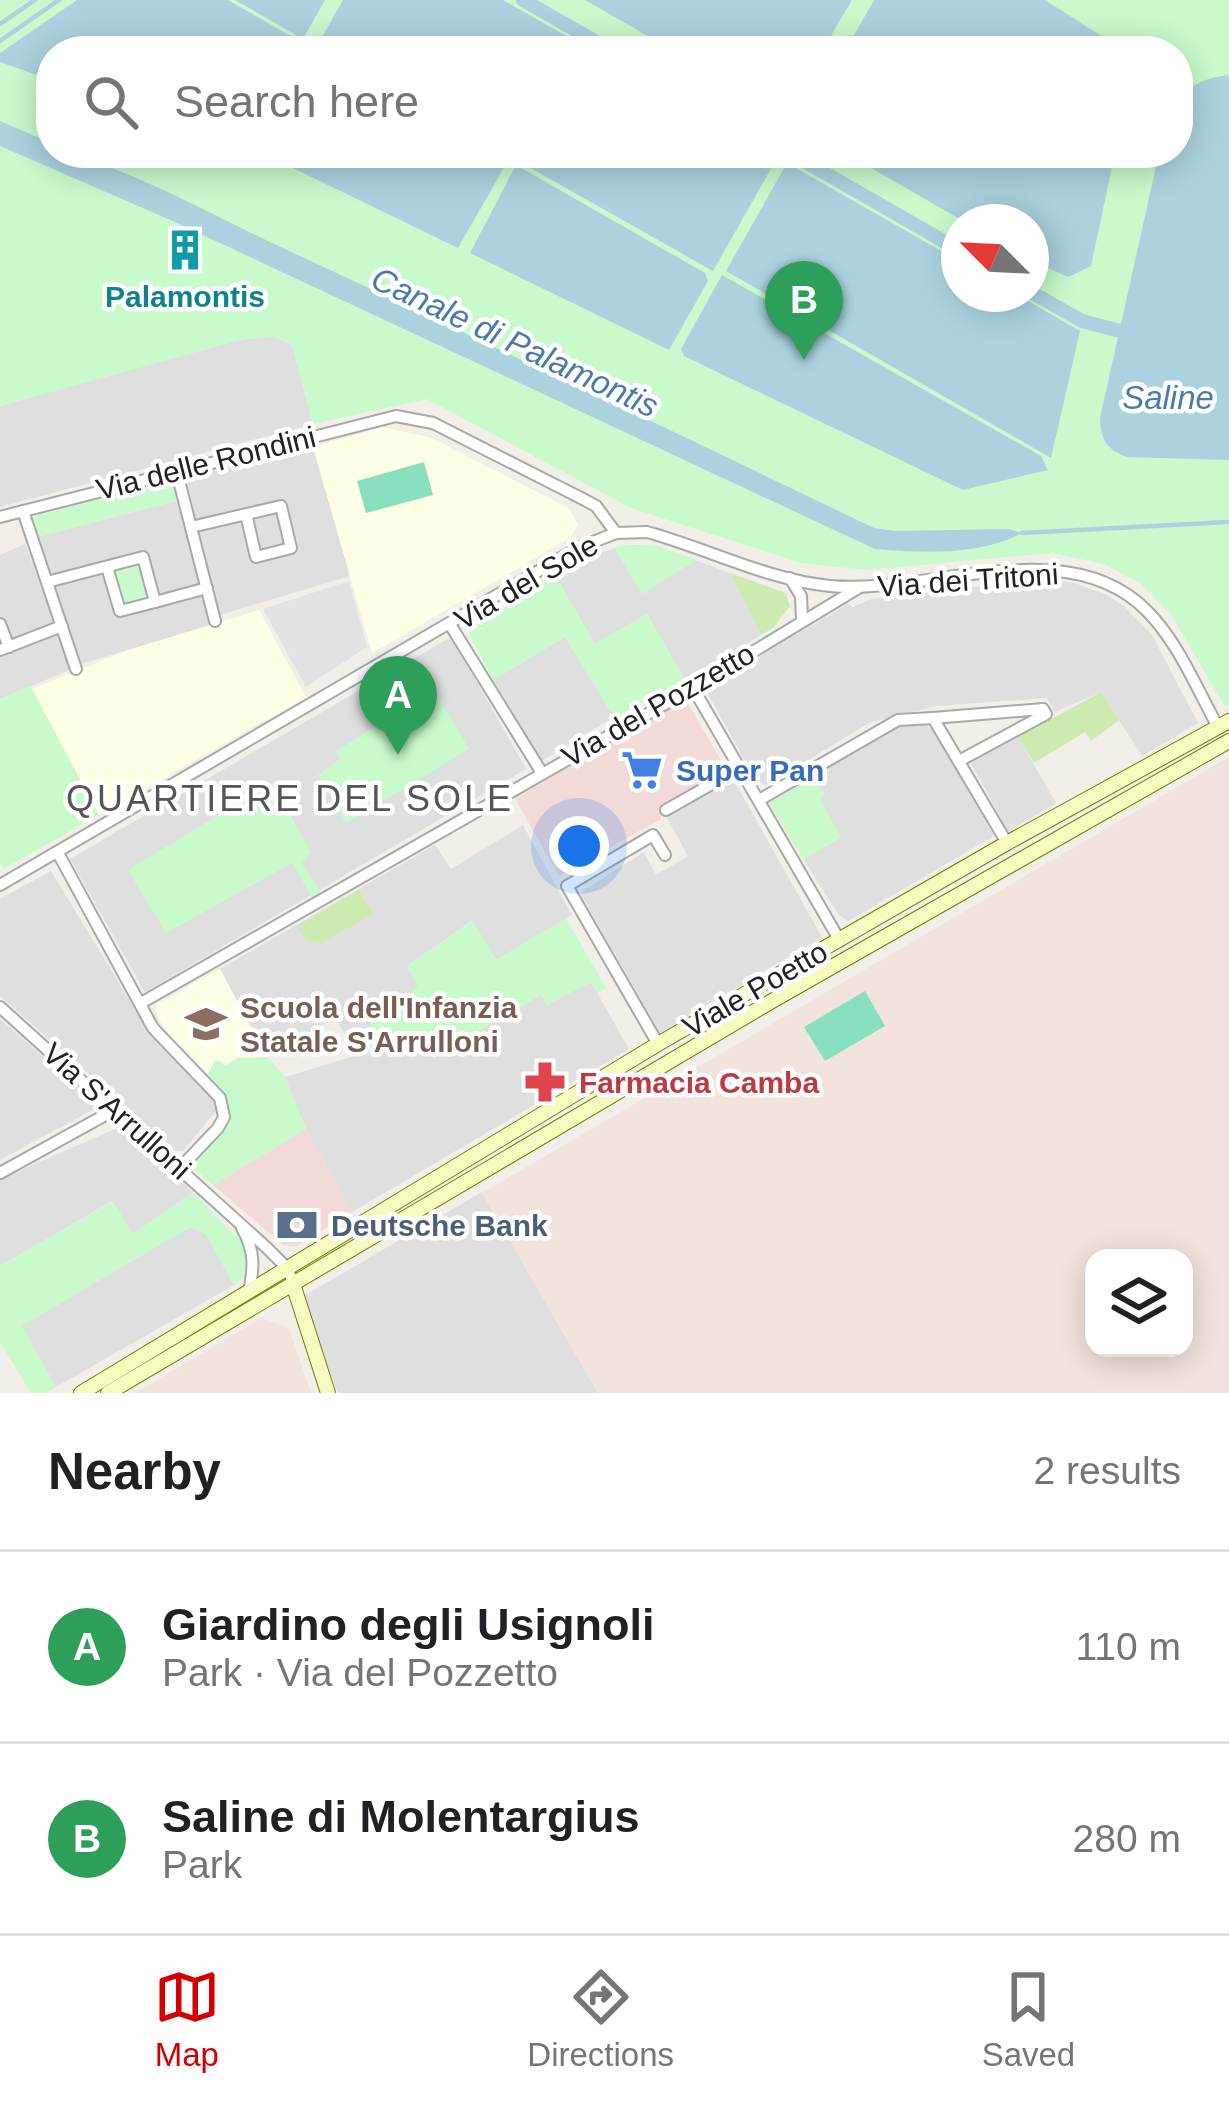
<!DOCTYPE html>
<html lang="en">
<head>
<meta charset="utf-8">
<style>
  :root { --surface:#fff; --page:#f6f6f6; --text:#202124; --muted:#757577; --line:#e0e0e0; --accent:#d40000 }
  body { margin:0; font-family:Arial,sans-serif; background:var(--page); color:var(--text) }
  .controls { position:absolute; right:36px; bottom:36px; display:grid; overflow:hidden; border-radius:24px; box-shadow:0 6px 30px #0003 }
  .controls button { width:108px; height:108px; display:grid; place-items:center; padding:0; border:0; border-bottom:3px solid var(--line); background:var(--surface); color:var(--text); font:60px sans-serif }
  .compass { position:absolute; left:941px; top:204px; width:108px; height:108px; border-radius:50%; background:var(--surface); box-shadow:0 6px 30px #0003; rotate:294deg }
  .you { position:absolute; left:579px; top:846px; width:42px; height:42px; margin:-30px; border:9px solid #fff; border-radius:50%; background:#1a73e8; box-shadow:0 0 0 18px #1a73e833 }
  .badge { display:grid; place-items:center; width:78px; height:78px; border-radius:50%; background:var(--accent); color:#fff; font-size:39px; font-weight:700 }
  .pin { position:absolute; translate:-50% -99px; filter:drop-shadow(0 3px 6px #0008) }
  .pin::after { content:''; position:absolute; top:63px; width:42px; height:36px; background:inherit; clip-path:polygon(0 0,100% 0,50% 100%) }
  .list { margin:0; padding:0; list-style:none }
  h2 { display:flex; justify-content:space-between; align-items:center; height:156px; margin:0; padding:0 48px; font-size:51px }
  h2 small { font-size:39px; font-weight:400; color:var(--muted) }
  .list li { display:grid; grid-template-columns:78px 1fr auto; gap:36px; align-items:center; box-sizing:border-box; height:192px; padding:0 48px; border-top:3px solid var(--line) }
  .list b { display:block; font-size:45px; white-space:nowrap }
  .list p { margin:0; font-size:39px; white-space:nowrap; color:var(--muted) }
  .list em { font-size:39px; font-style:normal; color:var(--muted) }
  .icon { flex:none; width:66px; height:66px; fill:none; stroke:currentColor; stroke-width:2; stroke-linecap:round; stroke-linejoin:round }
  .map { position:relative; flex:none; width:1229px; height:1393px; overflow:hidden }
  .search { position:absolute; background:var(--surface); box-shadow:0 6px 30px #0003; left:36px; right:36px; top:36px; height:132px; display:flex; align-items:center; gap:30px; box-sizing:border-box; padding:0 42px; border-radius:48px; color:var(--muted); font-size:45px }
  .sheet { height:540px; background:var(--surface) }
  nav { display:flex; justify-content:space-around; align-items:center; box-sizing:border-box; height:168px; border-top:3px solid var(--line); background:var(--surface); font-size:33px; color:var(--muted) }
  nav a { display:grid; justify-items:center; gap:6px }
  nav .on { color:var(--accent) }
  .map>svg:first-child { display:block }
  .residential { fill:#e0dfdf }
  .commercial { fill:#f2dad9 }
  .education { fill:#ffffe5 }
  .military { fill:#f3e3dd; fill-rule:evenodd }
  .grass { fill:#cdebb0 }
  .park { fill:#c8facc; fill-rule:evenodd }
  .pitch { fill:#88e0be }
  .parking { fill:#e2e2e2 }
  .water { fill:#aad3df }
  .lines { fill:none; stroke-linecap:round; stroke-linejoin:round }
  .stream { stroke:#aad3df; stroke-width:4.5 }
  .canal { stroke:#aad3df; stroke-width:14 }
  .street-casing { stroke:#a9a9a9; stroke-width:14 }
  .secondary-casing { stroke:#707d05; stroke-width:16 }
  .street { stroke:#fff; stroke-width:10 }
  .secondary { stroke:#f7fabf; stroke-width:14 }
  .labels { text-anchor:middle; dominant-baseline:central; stroke-width:9; stroke-linejoin:round; paint-order:stroke }
  .culture-label { font-size:30px; font-weight:bold; fill:#0d838f; stroke:#fff }
  .street-label { font-size:30px; fill:#222; stroke:#fff }
  .shop-label { font-size:30px; font-weight:bold; fill:#366cbe; stroke:#fff; text-anchor:start }
  .education-label { font-size:30px; font-weight:bold; fill:#785e54; stroke:#fff; text-anchor:start }
  .health-label { font-size:30px; font-weight:bold; fill:#be3a42; stroke:#fff; text-anchor:start }
  .service-label { font-size:30px; font-weight:bold; fill:#4e5e75; stroke:#fff; text-anchor:start }
  .water-label { font-size:33px; font-style:italic; fill:#4a7aab; stroke:#fff }
  .quarter-label { font-size:36px; letter-spacing:3px; fill:#555; stroke:#fff }
</style>
</head>
<body>
<div class="map">
<svg width="1229" height="1393" viewBox="0 0 1229 1393">
  <rect width="100%" height="100%" fill="#f2efe9"/>
  <g class="residential">
    <path d="M275,337l17,8 21,79 -313,83v-101l194,-56 51,-11z"/>
    <path d="M313,447l37,129 -130,39 -35,-141z"/>
    <path d="M180,500l31,125 -133,40 -41,-128z"/>
    <path d="M25,544l47,125 -72,30v-144z"/>
    <path d="M628,545l29,1 73,27 31,62 -76,45 -38,-66 -52,30 -39,-67 47,-25z"/>
    <path d="M1027,581l45,1 35,13 18,12 27,28 46,88 -56,33 -41,-64 -46,20 -8,-14 -111,8 -67,17 -104,63 -11,-10 -49,-87 143,-85 5,3 18,-8z"/>
    <path d="M451,637l75,132 -381,223 -75,-133z"/>
    <path d="M565,637l49,80 -74,45 -47,-82z"/>
    <path d="M924,723l11,8 59,105 -146,85 -10,-7 -70,-112 131,-78z"/>
    <path d="M1017,735l39,68 -47,28 -8,-4 2,-5 -32,-59z"/>
    <path d="M733,779l89,158 -162,96 -80,-140 64,-41 12,23 32,-19 -22,-40z"/>
    <path d="M523,825l49,90 -76,45 -24,-39 -65,45 12,21 -14,12 -7,12 -51,28 -12,-21 -68,39 -47,-88 215,-124 16,24z"/>
    <path d="M51,871l100,165 62,59 6,12 -36,44h-7l-176,-155v-97z"/>
    <path d="M591,982l38,67 -277,163 -46,-83 -21,-52 135,-41 14,22 107,-64 7,10z"/>
    <path d="M0,1019l100,87 -100,54z"/>
    <path d="M120,1127l73,65 -60,42 -21,-33 -112,65v-87z"/>
    <path d="M482,1192l116,201h-260l-36,-96z"/>
    <path d="M190,1227l16,7 28,51 -178,102 -35,-61z"/>
  </g>
  <g class="commercial">
    <path d="M685,698l38,66 -6,8 -56,34v13l-102,57 -44,-77z"/>
    <path d="M306,1129l46,83 -55,34 -14,-1 -70,-60z"/>
  </g>
  <g class="education">
    <path d="M383,427l49,11 138,71 8,16 -8,13 -198,115 -59,-206z"/>
    <path d="M259,610l47,87 -207,118 -67,-126 96,-39z"/>
    <path d="M220,969l47,88 -30,1 -11,8 -10,-6 -8,13 -39,-35 -14,-27 1,-6z"/>
  </g>
  <g class="military">
    <path d="M1229,757v636h-631l-116,-200zM1094,1258h90v90h-90z"/>
    <path d="M261,1318l28,10 22,65h-176z"/>
  </g>
  <g class="grass">
    <path d="M730,573l56,20 4,13 -17,22 -12,7z"/>
    <path d="M1101,692l18,28 -28,21 -6,-9 -51,31 -16,-26z"/>
    <path d="M359,890l14,24 -53,30 -14,-3 -9,-15z"/>
  </g>
  <g class="park">
    <path d="M0,0h1229v705l-4,2 -54,-93 -31,-31 -36,-19 -52,-11 -185,17 -66,-7 -170,-55 -204,-109 -114,25 -21,-79 -17,-8 -30,2 -245,67zM51,51h1127v102h-1127zM959,222h72v72h-72z"/>
    <path d="M174,475l6,25 -143,37 -7,-19z"/>
    <path d="M628,545l29,1 40,14 -55,34 -28,-46z"/>
    <path d="M142,560l9,41 -30,7 -11,-40z"/>
    <path d="M556,577l39,67 52,-30 38,66 -71,37 -49,-80 -72,43 -26,-50z"/>
    <path d="M30,685l69,130 -96,54 -3,-6v-163z"/>
    <path d="M434,690l35,59 -123,74 -28,-48 22,-16 -4,-8z"/>
    <path d="M813,774l12,21 -5,4 21,39 -37,21 -36,-58z"/>
    <path d="M273,782l38,71 -9,10 20,31 -9,5 -21,-36 -126,70 -38,-63z"/>
    <path d="M566,918l40,70 -8,5 -7,-11 -44,23 -6,-10 -80,47 -9,-13 -93,26 -9,-18 48,-26 7,-13 13,-11 -11,-21 66,-45 23,39z"/>
    <path d="M267,1057l18,20 21,52 -93,56 -23,-20 36,-44 2,-19 -20,-29 8,-13 10,5 11,-7z"/>
    <path d="M193,1192l54,56 -3,29 -10,8 -28,-51 -16,-7 -168,99 34,61 -10,6h-15l-31,-51v-76l113,-65 20,33z"/>
  </g>
  <g class="pitch">
    <path d="M424,462l9,33 -67,18 -9,-32z"/>
    <path d="M865,991l20,35 -60,35 -21,-34z"/>
  </g>
  <path class="parking" d="M349,581l18,66 -61,40 -43,-78z"/>
  <g class="water">
    <path d="M77,0h151l73,42 -6,9h-244v29l-51,-18v-9z"/>
    <path d="M235,0h90l-22,39z"/>
    <path d="M343,0h160l72,41 -5,10h-244l-9,-5z"/>
    <path d="M585,0h267l-30,51h-148z"/>
    <path d="M874,0h171l80,51h-280z"/>
    <path d="M1229,75v385l-102,-3c-21,-8 -26,-17 -27,-39l59,-265h19c0,-45 -5,-71 51,-78z"/>
    <path d="M0,121l51,22v10c50,0 168,65 219,89 202,94 403,189 604,286l22,3 113,-2 13,4c-42,23 -100,20 -147,16l-700,-327 -175,-76z"/>
    <path d="M262,153h233l11,11 -48,84z"/>
    <path d="M522,153h250l4,7 -63,111 -195,-110z"/>
    <path d="M845,153h270l-24,113 -23,11 -37,-17v-38h-66z"/>
    <path d="M787,163l172,98v33h57l64,37 -29,127 -325,-187z"/>
    <path d="M516,165l189,108 3,8 -39,69 -199,-97z"/>
    <path d="M722,275l319,181 7,14 -85,20 -279,-134 -3,-7z"/>
  </g>
  <g class="lines">
    <g class="stream">
      <path d="M0,24l35,-24"/>
      <path d="M0,41l59,-41"/>
      <path d="M1022,533l207,-11"/>
    </g>
    <g class="canal">
      <path d="M523,0l89,51"/>
      <path d="M790,153l169,97"/>
      <path d="M1031,292l51,29 38,10"/>
    </g>
    <g class="street-casing">
      <g id="street">
        <path d="M176,469l39,152"/>
        <path d="M23,511l53,158"/>
        <path d="M0,517l396,-101 37,7 148,75 15,8 20,27"/>
        <path d="M191,527l90,-21 10,42 -35,9 -10,-43"/>
        <path d="M107,567l13,44 35,-9"/>
        <path d="M790,578l11,18 1,23"/>
        <path d="M47,582l96,-25 12,45 52,-14"/>
        <path d="M0,624l9,23"/>
        <path d="M451,626l91,147"/>
        <path d="M0,650l62,-24"/>
        <path d="M693,688l147,253"/>
        <path d="M933,718l110,-9 3,5 -87,47"/>
        <path d="M759,800l139,-80 35,-2 74,125"/>
        <path d="M666,810l74,-42"/>
        <path d="M58,853l95,175 67,70 4,19 -6,11 -38,40"/>
        <path d="M0,885l578,-337 38,-15 31,-1c59,16 121,48 183,54 98,9 238,-56 317,25 31,31 50,78 71,116"/>
        <path d="M141,1003l552,-315 167,-101"/>
        <path d="M0,1007l267,241 21,21 5,15"/>
        <path d="M658,1044l-91,-158 86,-51 12,20"/>
        <path d="M0,1173l116,-64"/>
        <path d="M242,1228c13,23 12,39 7,64"/>
      </g>
    </g>
    <g class="secondary-casing">
      <g id="secondary">
        <path d="M293,1284l35,109"/>
        <path d="M81,1393l577,-349 349,-201 222,-122"/>
        <path d="M108,1393l664,-392 457,-260"/>
      </g>
    </g>
    <use href="#street" class="street"/>
    <use href="#secondary" class="secondary"/>
  </g>
  <defs>
    <g id="building-bare" transform="scale(3.24)"><path d="M-4-6H4V6H1V3H-1V6H-4ZM-2.5-4.3h1.7v1.8h-1.7ZM.8-4.3h1.7v1.8H.8ZM-2.5-1h1.7V.8h-1.7ZM.8-1h1.7V.8H.8Z" fill="#0f9aa8" stroke="#fff" stroke-width="2.5" paint-order="stroke"/></g>
    <g id="supermarket-bare" transform="scale(3.24)"><path d="M-6-5.5h2.5l.6 2H6L4.5 2H-2.5L-4.4-4H-6ZM-1.5 3.2a1.3 1.3 0 1 0 .1 0ZM3 3.2a1.3 1.3 0 1 0 .1 0Z" fill="#3f7fe0" stroke="#fff" stroke-width="2.5" paint-order="stroke"/></g>
    <g id="school-bare" transform="scale(3.24)"><path d="M0-5L7-2L0 1L-7-2ZM-4 1L0 2.5L4 1V4Q0 6-4 4Z" fill="#8d6e63" stroke="#fff" stroke-width="2.5" paint-order="stroke"/></g>
    <g id="pharmacy-bare" transform="scale(3.24)"><path d="M-2-6h4v4h4v4h-4v4h-4v-4h-4v-4h4Z" fill="#e0444e" stroke="#fff" stroke-width="2.5" paint-order="stroke"/></g>
    <g id="bank-bare" transform="scale(3.24)"><path d="M-6-4H6V4H-6ZM0-2.3a2.3 2.3 0 1 0 0 4.6a2.3 2.3 0 1 0 0-4.6Z" fill="#5c6f8a" stroke="#fff" stroke-width="2.5" paint-order="stroke"/></g>
  </defs>
  <g fill-rule="evenodd">
    <use href="#building-bare" x="185" y="250"/>
    <use href="#supermarket-bare" x="642" y="770"/>
    <use href="#school-bare" x="206" y="1024"/>
    <use href="#pharmacy-bare" x="545" y="1082"/>
    <use href="#bank-bare" x="297" y="1225"/>
  </g>
  <g class="labels">
    <g class="culture-label">
      <text x="185" y="296">Palamontis</text>
    </g>
    <g class="street-label">
      <text transform="translate(206 463) rotate(-14)">Via delle Rondini</text>
      <text transform="translate(968 580) rotate(-4)">Via dei Tritoni</text>
      <text transform="translate(526 582) rotate(-30)">Via del Sole</text>
      <text transform="translate(658 705) rotate(-30)">Via del Pozzetto</text>
      <text transform="translate(755 989) rotate(-30)">Viale Poetto</text>
      <text transform="translate(117 1111) rotate(42)">Via S'Arrulloni</text>
    </g>
    <g class="shop-label">
      <text x="676" y="770">Super Pan</text>
    </g>
    <g class="education-label">
      <text x="240" y="1007">Scuola dell'Infanzia<tspan x="240" dy="34">Statale S'Arrulloni</tspan></text>
    </g>
    <g class="health-label">
      <text x="579" y="1082">Farmacia Camba</text>
    </g>
    <g class="service-label">
      <text x="331" y="1225">Deutsche Bank</text>
    </g>
    <g class="water-label">
      <text transform="translate(515 342) rotate(25)">Canale di Palamontis</text>
      <text x="1168" y="397">Saline</text>
    </g>
    <g class="quarter-label">
      <text x="290" y="798">QUARTIERE DEL SOLE</text>
    </g>
  </g>
</svg>
<div class="controls">
<button><svg class="icon" aria-label="layers" viewBox="0 0 24 24"><path d="M12 4l9 5-9 5-9-5zM3 14l9 5 9-5"/></svg></button>
</div>
<svg class="compass" viewBox="-18 -18 36 36"><path d="M0-13l5 13h-10z" fill="#e53935"/><path d="M0 13l5-13h-10z" fill="#757577"/></svg>
<div class="you"></div>
<div class="pin badge" style="left:398px;top:755px;background:#2e9e5b">A</div>
<div class="pin badge" style="left:804px;top:360px;background:#2e9e5b">B</div>
<div class="search"><svg class="icon" aria-label="search" viewBox="0 0 24 24"><circle cx="10" cy="10" r="6"/><path d="M15 15l6 6"/></svg>Search here</div>
</div>
<section class="sheet">
<h2>Nearby<small>2 results</small></h2>
<ul class="list">
<li><span class="badge" style="background:#2e9e5b">A</span><div><b>Giardino degli Usignoli</b><p>Park · Via del Pozzetto</p></div><em>110 m</em></li>
<li><span class="badge" style="background:#2e9e5b">B</span><div><b>Saline di Molentargius</b><p>Park</p></div><em>280 m</em></li>
</ul>
</section>
<nav>
<a class="on"><svg class="icon" aria-label="map" viewBox="0 0 24 24"><path d="M3 6l6-2 6 2 6-2v14l-6 2-6-2-6 2zM9 4v14M15 6v14"/></svg>Map</a>
<a><svg class="icon" aria-label="directions" viewBox="0 0 24 24"><path d="M12 3l9 9-9 9-9-9zM9 14v-3h6M13 9l2 2-2 2"/></svg>Directions</a>
<a><svg class="icon" aria-label="saved" viewBox="0 0 24 24"><path d="M7 4h10v16l-5-4-5 4z"/></svg>Saved</a>
</nav>
</body>
</html>
